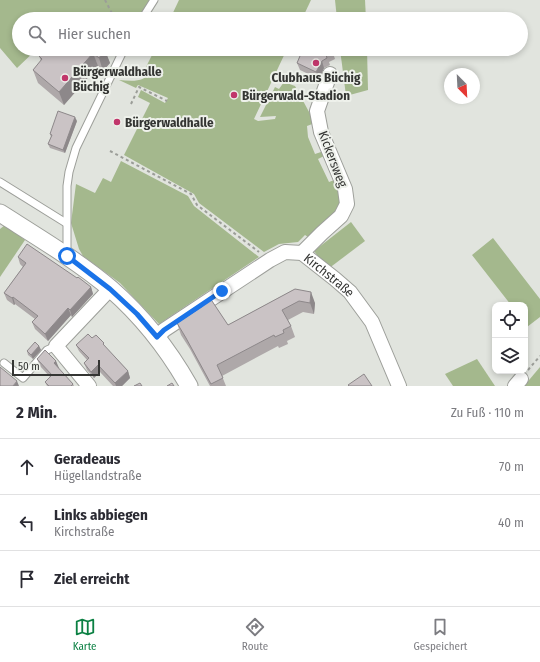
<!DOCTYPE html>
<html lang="de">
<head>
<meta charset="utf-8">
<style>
  :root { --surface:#fff; --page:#f7f7f7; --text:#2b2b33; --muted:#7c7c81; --line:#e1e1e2; --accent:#0b8043 }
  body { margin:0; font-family:"Fira Sans Condensed",sans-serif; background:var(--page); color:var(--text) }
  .controls { position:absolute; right:12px; bottom:12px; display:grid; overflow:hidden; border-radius:8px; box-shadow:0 2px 6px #0003 }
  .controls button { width:36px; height:36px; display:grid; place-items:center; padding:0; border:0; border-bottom:1px solid var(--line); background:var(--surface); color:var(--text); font:20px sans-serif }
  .compass { position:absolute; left:444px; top:68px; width:36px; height:36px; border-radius:50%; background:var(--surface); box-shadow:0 2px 6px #0003; rotate:156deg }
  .scale { position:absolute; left:12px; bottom:10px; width:88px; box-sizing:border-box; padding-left:4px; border:2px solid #343533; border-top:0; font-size:11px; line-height:14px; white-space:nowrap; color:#343533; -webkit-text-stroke:3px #eef1eb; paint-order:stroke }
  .stop { position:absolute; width:12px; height:12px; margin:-9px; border:3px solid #1a73e8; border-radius:50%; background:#fff }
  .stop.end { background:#1a73e8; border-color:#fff; box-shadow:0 1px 4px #0008 }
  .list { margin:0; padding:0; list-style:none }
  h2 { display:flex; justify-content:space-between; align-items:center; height:52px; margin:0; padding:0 16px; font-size:17px }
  h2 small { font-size:13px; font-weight:400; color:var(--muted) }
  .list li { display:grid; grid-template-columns:26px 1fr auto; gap:12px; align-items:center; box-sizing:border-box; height:56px; padding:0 16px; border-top:1px solid var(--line) }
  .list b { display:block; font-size:15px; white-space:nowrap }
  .list p { margin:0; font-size:13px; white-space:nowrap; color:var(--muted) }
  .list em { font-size:13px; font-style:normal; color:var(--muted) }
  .icon { flex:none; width:22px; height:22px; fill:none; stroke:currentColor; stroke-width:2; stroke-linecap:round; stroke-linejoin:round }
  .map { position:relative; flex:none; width:540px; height:386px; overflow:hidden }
  .search { position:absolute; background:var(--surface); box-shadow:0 2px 6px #0003; left:12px; right:12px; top:12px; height:44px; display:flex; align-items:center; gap:10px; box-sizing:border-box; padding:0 14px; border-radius:22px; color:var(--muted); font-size:15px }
  .sheet { height:220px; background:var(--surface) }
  nav { display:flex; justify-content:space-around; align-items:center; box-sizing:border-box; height:56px; border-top:1px solid var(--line); background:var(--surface); font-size:11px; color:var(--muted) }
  nav a { display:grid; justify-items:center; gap:2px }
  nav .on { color:var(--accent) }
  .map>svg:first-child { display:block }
  .green { fill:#a4b88d }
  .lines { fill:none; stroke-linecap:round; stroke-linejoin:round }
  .service-casing { stroke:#9d9f9a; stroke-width:9 }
  .minor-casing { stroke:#9d9f9a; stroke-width:16 }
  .tertiary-casing { stroke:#9d9f9a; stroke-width:19 }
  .path { stroke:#9b9d98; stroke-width:2; stroke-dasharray:3 3; stroke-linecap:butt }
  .service { stroke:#fff; stroke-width:7 }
  .minor { stroke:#fff; stroke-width:14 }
  .tertiary { stroke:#fff; stroke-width:17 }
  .wall { fill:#aea8a9 }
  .shaded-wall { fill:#8d888a }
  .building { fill:#cac3c5; stroke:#8d888a }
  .route { stroke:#1a73e8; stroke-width:5 }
  .poi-dot { fill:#c1366b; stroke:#eef1eb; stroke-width:1.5 }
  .labels { text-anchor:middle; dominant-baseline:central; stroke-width:4; stroke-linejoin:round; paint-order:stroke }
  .poi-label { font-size:13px; font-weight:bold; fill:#343533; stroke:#eef1eb; text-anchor:start }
  .street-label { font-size:13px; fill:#343533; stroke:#eef1eb }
</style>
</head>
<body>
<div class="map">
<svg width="540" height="386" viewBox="0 0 540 386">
  <rect width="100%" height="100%" fill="#e1e4de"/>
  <g class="green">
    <path d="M0,0h150l-12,19h-66l-1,-1 -2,1h-50v30h18l-20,19 -17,-20z"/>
    <path d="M179,0h132l-9,19h-132z"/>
    <path d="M335,0h30l1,19h-29z"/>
    <path d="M155,49h132l-33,70 4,2 17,-2 1,-3 -16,1 15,-30 4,2 5,-7 11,4 20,37 -8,3 1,11 7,17 9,-3 2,4 -8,4 11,23 8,-3c1,5 3,10 4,15 2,20 -20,32 -33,43l-3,-2 -7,7 -19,2 -15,8 -65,-49 -5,-9 -70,-39 26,-52 -12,-6 3,-7 24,13 3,-5 -30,-13 -2,3 -17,-8c13,1 26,3 33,-10l-6,-3z"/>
    <path d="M340,49h27l1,41 -22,6z"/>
    <path d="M121,161l67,35 6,10 65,51 -100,67 -39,-41 -37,-27 -4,-7 -8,-26 5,-39 19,9 8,-15 8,4z"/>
    <path d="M351,222l14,19 -37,28 -14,-18z"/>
    <path d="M5,225l20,15 -25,37v-48z"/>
    <path d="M493,238l47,61v18l-13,10 -2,-3v-19h-14l-39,-50z"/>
    <path d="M477,359l18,27h-42l-8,-12z"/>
    <path d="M540,367v19h-16z"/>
  </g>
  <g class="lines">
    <g class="service-casing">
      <g id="service">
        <path d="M142,19l12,-19"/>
        <path d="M0,182l66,41"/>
        <path d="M67,255v-69l2,-14 7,-24 48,-99"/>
        <path d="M4,363l19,15 24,-28 9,-4"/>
      </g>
    </g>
    <g class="minor-casing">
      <g id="minor">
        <path d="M302,253l20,-20 19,-17 6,-12 -2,-15 -24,-57 -4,-21 13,-37"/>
        <path id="s1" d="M157,337l7,-7 106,-70 15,-8 17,1 33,26 15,13 22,30 27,64"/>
        <path d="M89,386l-33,-40 54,-57"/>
        <path d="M515,386l6,-7"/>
      </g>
    </g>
    <g class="tertiary-casing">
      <path id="tertiary" d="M0,213c36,23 78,48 111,76 32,28 57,60 78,97"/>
    </g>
    <g class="path">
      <path d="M105,0l10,19"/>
      <path d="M121,74l14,3 11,-3 3,-5"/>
      <path d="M131,104l8,-17 28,14"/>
      <path d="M110,151l81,43 6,11 62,47"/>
      <path d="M528,370l12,-14"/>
    </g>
    <use href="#service" class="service"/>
    <use href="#minor" class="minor"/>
    <use href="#tertiary" class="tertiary"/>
  </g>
  <g class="wall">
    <path d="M104,49l6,14 -7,8 -5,-5 -34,39 -26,-22 -5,-13 8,-9 -2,-5z"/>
    <path d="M303,49h35l2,3 -6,4 1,3 -6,3 1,3 -6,3 -5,11 -19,-9 -3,-7z"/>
    <path d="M77,121l-12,32 -15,-5 -2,-4 3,-7 -1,-3z"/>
    <path d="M18,257l73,30 2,7 -21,23 -1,-2 -23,26 -13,-12 -3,-7 3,-3 -20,-15 -1,1 -7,-5 -3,-7 19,-26 -3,-3z"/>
    <path d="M295,289l20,14 -1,11 -11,-2 -15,8 3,6 4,11 -8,4 1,3 -9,4 -1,-2 -56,30 4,10h-16l-20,-37 -9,-14 -4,-12 25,-16 -1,-3 27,21z"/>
    <path d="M92,338l13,9 23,24 2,7 -8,8h-9l-13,-14 -6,6 -7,-8 -3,-7 3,-3 -8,-9 -3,-6z"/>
    <path d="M39,346l2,4 -8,9 -5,-4 -1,-4z"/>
    <path d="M37,359l19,2 2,7 15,16 1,2h-27l-2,-4 5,-5 -10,-11z"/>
  </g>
  <g class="shaded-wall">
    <path d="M105,50l5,13 -7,8 -4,-13z"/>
    <path d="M93,53l5,13 -34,39 -5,-13z"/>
    <path d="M322,61l2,7 -5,11 -3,-7z"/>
    <path d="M75,117l2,4 -12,32 -2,-3z"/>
    <path d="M91,287l2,7 -21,23 -2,-7z"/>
    <path d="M311,292l4,11 -1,11 -4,-11z"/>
    <path d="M13,297l2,7 -1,1 -2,-7z"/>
    <path d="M68,308l3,7 -23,26 -3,-7z"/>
    <path d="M39,346l2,4 -8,9 -2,-4z"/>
    <path d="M56,361l3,7 -3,2 -2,-7z"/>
    <path d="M98,365l2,7 -6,6 -3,-6z"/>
    <path d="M128,371l2,7 -8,8h-6l-1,-3z"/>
    <path d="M17,381l2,5h-6z"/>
  </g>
  <g class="building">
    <path d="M45,49h59l1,1 -6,8 -6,-5 -34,39 -26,-22 9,-11 -3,-3z"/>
    <path d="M303,49h28l1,3 -6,3 1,3 -5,3 -6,11 -19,-9z"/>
    <path d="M58,111l17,6 -12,33 -15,-6 4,-9 -2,-1z"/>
    <path d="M27,244l50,34 1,-1 13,10 -21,23 -2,-2 -23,26 -13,-12 6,-6 -25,-19 -1,1 -8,-5 22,-30 -8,-6z"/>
    <path d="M295,289l16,3 -1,11 -11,-2 -17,9 9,16 -8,4 1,3 -9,4 -1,-2 -57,30 6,13 -12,6 -25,-46 -9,-15 26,-17 -2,-2 9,-6 18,27z"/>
    <path d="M88,334l4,4 4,-3 8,8 -1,1 25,27 -13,12 -17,-18 -7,7 -7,-9 5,-5 -13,-13z"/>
    <path d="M35,342l4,4 -8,9 -4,-4z"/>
    <path d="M45,350l11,11 -2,2 19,21 -2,2h-22l-4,-4 7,-7 -15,-16z"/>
    <path d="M0,367l17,14 -4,5h-13z"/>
    <path d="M364,374l8,12h-23l-1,-1z"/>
    <path d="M140,383l2,3h-8z"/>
    <path d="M172,383l2,3h-7z"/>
  </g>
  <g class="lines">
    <path class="route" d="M67,256l43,33 27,25 20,23 7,-7 58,-39"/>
  </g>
  <g class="poi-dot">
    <circle cx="316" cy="63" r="4"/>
    <circle cx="65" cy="78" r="4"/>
    <circle cx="234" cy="95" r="4"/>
    <circle cx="117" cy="122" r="4"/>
  </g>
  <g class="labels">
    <g class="poi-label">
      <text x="73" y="71">Bürgerwaldhalle<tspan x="73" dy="15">Büchig</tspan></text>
      <text x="316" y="77" text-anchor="middle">Clubhaus Büchig</text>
      <text x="242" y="95">Bürgerwald-Stadion</text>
      <text x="125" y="122">Bürgerwaldhalle</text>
    </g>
    <g class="street-label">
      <text transform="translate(333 159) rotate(69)">Kickersweg</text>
      <text stroke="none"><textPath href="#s1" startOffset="206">Kirchstraße</textPath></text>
    </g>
  </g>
</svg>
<div class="controls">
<button><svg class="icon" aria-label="locate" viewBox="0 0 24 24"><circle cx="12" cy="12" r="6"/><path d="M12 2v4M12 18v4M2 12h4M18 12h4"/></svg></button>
<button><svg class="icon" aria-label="layers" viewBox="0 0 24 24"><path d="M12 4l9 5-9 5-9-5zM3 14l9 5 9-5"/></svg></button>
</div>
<svg class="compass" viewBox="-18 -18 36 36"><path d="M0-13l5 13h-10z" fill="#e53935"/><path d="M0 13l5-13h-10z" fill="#7c7c81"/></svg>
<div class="scale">50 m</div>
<div class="stop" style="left:67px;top:256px"></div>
<div class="stop end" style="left:222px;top:291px"></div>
<div class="search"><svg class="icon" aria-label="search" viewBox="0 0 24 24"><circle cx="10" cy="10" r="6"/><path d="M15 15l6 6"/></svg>Hier suchen</div>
</div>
<section class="sheet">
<h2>2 Min.<small>Zu Fuß · 110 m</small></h2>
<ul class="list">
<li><svg class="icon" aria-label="ahead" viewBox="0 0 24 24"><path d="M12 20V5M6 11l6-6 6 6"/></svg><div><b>Geradeaus</b><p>Hügellandstraße</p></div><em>70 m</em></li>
<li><svg class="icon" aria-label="left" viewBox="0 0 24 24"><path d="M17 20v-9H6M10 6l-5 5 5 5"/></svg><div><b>Links abbiegen</b><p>Kirchstraße</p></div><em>40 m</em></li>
<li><svg class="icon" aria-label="arrive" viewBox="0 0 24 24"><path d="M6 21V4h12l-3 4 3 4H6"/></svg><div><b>Ziel erreicht</b></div></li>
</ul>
</section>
<nav>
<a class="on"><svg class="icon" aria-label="map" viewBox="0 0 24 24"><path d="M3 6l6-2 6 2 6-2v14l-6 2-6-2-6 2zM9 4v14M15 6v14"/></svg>Karte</a>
<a><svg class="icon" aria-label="directions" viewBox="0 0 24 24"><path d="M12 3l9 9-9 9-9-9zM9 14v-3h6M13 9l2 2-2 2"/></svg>Route</a>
<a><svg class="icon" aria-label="saved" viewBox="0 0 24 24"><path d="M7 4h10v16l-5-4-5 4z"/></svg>Gespeichert</a>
</nav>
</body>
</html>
